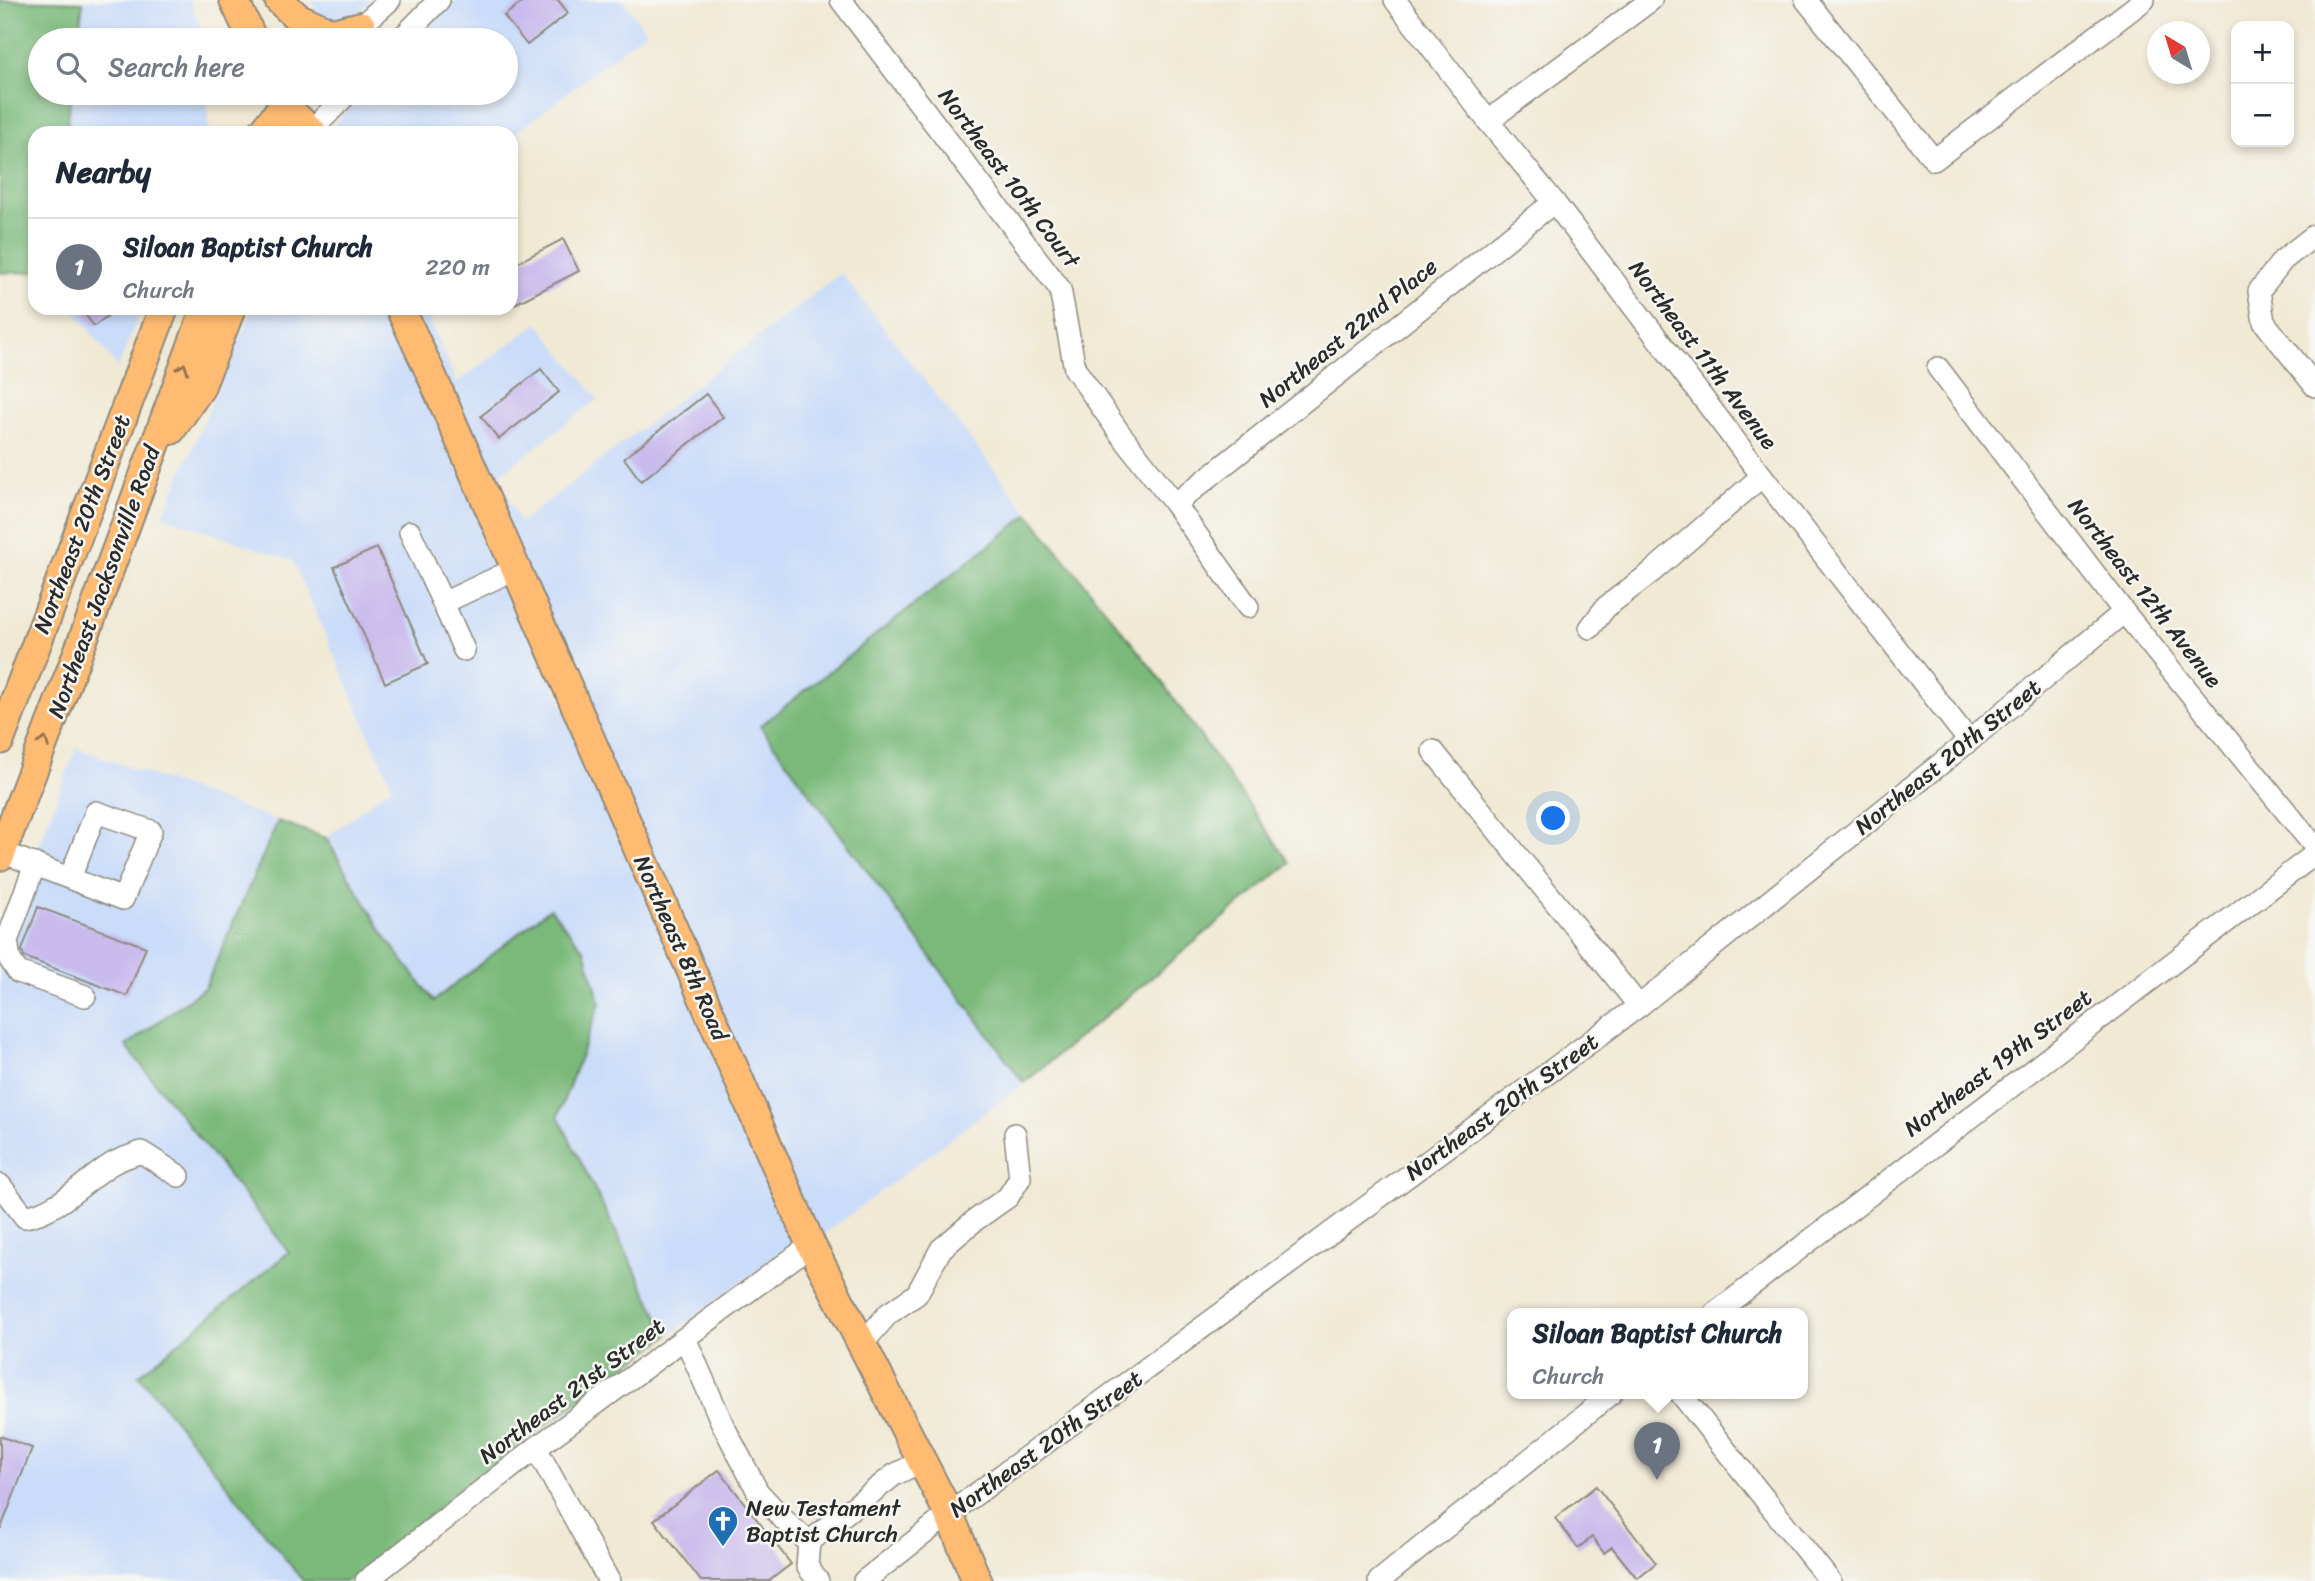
<!DOCTYPE html>
<html lang="en">
<head>
<meta charset="utf-8">
<style>
  :root { --surface:#fff; --page:#f6f6f7; --text:#1f2937; --muted:#747a83; --line:#e0e1e3; --accent:#ea580c }
  body { margin:0; font-family:Sriracha,sans-serif; background:var(--page); color:var(--text) }
  .controls { position:absolute; right:21px; top:21px; display:grid; overflow:hidden; border-radius:14px; box-shadow:0 4px 10px #0003 }
  .controls button { width:63px; height:63px; display:grid; place-items:center; padding:0; border:0; border-bottom:2px solid var(--line); background:var(--surface); color:var(--text); font:35px sans-serif }
  .compass { position:absolute; left:2147px; top:21px; width:63px; height:63px; border-radius:50%; background:var(--surface); box-shadow:0 4px 10px #0003; rotate:322deg }
  .you { position:absolute; left:1554px; top:819px; width:24px; height:24px; margin:-18px; border:5px solid #fff; border-radius:50%; background:#1a73e8; box-shadow:0 0 0 10px #1a73e833 }
  .badge { display:grid; place-items:center; width:46px; height:46px; border-radius:50%; background:var(--accent); color:#fff; font-size:23px; font-weight:700 }
  .pin { position:absolute; translate:-50% -58px; filter:drop-shadow(0 2px 4px #0008) }
  .pin::after { content:''; position:absolute; top:37px; width:24px; height:21px; background:inherit; clip-path:polygon(0 0,100% 0,50% 100%) }
  .popup { position:absolute; left:1507px; top:1308px; width:301px; height:91px; box-sizing:border-box; display:grid; place-content:center; border-radius:14px; background:var(--surface); filter:drop-shadow(0 2px 5px #0005); font-size:23px; white-space:nowrap; color:var(--muted) }
  .popup b { font-size:26px; color:var(--text) }
  .popup::after { content:''; position:absolute; left:50%; top:100%; margin-left:-14px; border:14px solid transparent; border-top-color:var(--surface) }
  .list { margin:0; padding:0; list-style:none }
  h2 { display:flex; justify-content:space-between; align-items:center; height:91px; margin:0; padding:0 28px; font-size:30px }
  h2 small { font-size:23px; font-weight:400; color:var(--muted) }
  .list li { display:grid; grid-template-columns:46px 1fr auto; gap:21px; align-items:center; box-sizing:border-box; height:98px; padding:0 28px; border-top:2px solid var(--line) }
  .list b { display:block; font-size:26px; white-space:nowrap }
  .list p { margin:0; font-size:23px; white-space:nowrap; color:var(--muted) }
  .list em { font-size:23px; font-style:normal; color:var(--muted) }
  .icon { flex:none; width:38px; height:38px; fill:none; stroke:currentColor; stroke-width:2; stroke-linecap:round; stroke-linejoin:round }
  .map { position:relative; flex:none; width:2315px; height:1581px; overflow:hidden }
  .search { position:absolute; background:var(--surface); box-shadow:0 4px 10px #0003; left:28px; top:28px; width:490px; height:77px; display:flex; align-items:center; gap:18px; box-sizing:border-box; padding:0 24px; border-radius:38px; color:var(--muted); font-size:26px }
  .panel { position:absolute; background:var(--surface); box-shadow:0 4px 10px #0003; left:28px; top:126px; width:490px; height:189px; border-radius:21px }
  .map>svg:first-child { display:block }
  .built { fill:#c9dcf9 }
  .forest { fill:#7ab97a; stroke:#527252; stroke-width:2 }
  .building { fill:#c9bbec }
  .lines { fill:none; stroke-linecap:round; stroke-linejoin:round }
  .minor-casing { stroke:#8e8a80; stroke-width:24 }
  .major-casing { stroke:#8e8a80; stroke-width:32 }
  .minor { stroke:#fff; stroke-width:21 }
  .major { stroke:#ffbb71; stroke-width:28 }
  .oneway { stroke:#95734e }
  .labels { text-anchor:middle; dominant-baseline:central; stroke-width:5; stroke-linejoin:round; paint-order:stroke }
  .street-label { font-size:23px; fill:#2b2b2b; stroke:#f6f6f2 }
  .poi-label { font-size:23px; fill:#2b2b2b; stroke:#f6f6f2; text-anchor:start }
</style>
</head>
<body>
<div class="map">
<svg width="2315" height="1581" viewBox="0 0 2315 1581">
  <rect width="100%" height="100%" fill="#f6f6f2"/>
  <filter id="ink" filterUnits="userSpaceOnUse"><feTurbulence type="fractalNoise" baseFrequency=".0143" numOctaves="2"/><feDisplacementMap in="SourceGraphic" scale="14" xChannelSelector="R" yChannelSelector="G"/><feConvolveMatrix kernelMatrix="1 2 1 2 8 2 1 2 1" color-interpolation-filters="sRGB"/></filter>
  <filter id="wash" filterUnits="userSpaceOnUse"><feTurbulence type="fractalNoise" baseFrequency=".00686" numOctaves="4" result="noise"/><feDisplacementMap in="SourceGraphic" scale="28" xChannelSelector="R" yChannelSelector="G"/><feGaussianBlur stdDeviation="1.57" result="paint"/><feColorMatrix in="noise" values="0 0 0 0 0 0 0 0 0 0 0 0 0 0 0 0 0 1.4 0 .05"/><feComposite in="paint" operator="in"/></filter>
  <g filter="url(#wash)">
    <rect width="100%" height="100%" fill="#f0e9d4"/>
    <g class="built">
      <path d="M82,0h108l11,28 1,12h-124z"/>
      <path d="M311,0h62l-18,16 -23,5 -15,-6z"/>
      <path d="M455,0h168l23,31 -135,106v-4h-186l40,-40h141v-53h-90z"/>
      <path d="M71,93h135l3,40h-143z"/>
      <path d="M841,273l188,241 -269,212 264,357 -205,155 -407,-930h12l33,75 81,-60 60,76 -99,76 21,48z"/>
      <path d="M73,308h68l-23,60z"/>
      <path d="M253,308h129l15,17 400,915 -129,96 -110,-220 21,-55 -29,-153 -115,93 -49,-63 -60,-100 66,-52 -99,-225 -130,-45z"/>
      <path d="M76,748l202,73 -73,166 -79,59 163,206 -149,123 163,206h-303v-633z"/>
    </g>
    <g class="forest">
      <path d="M0,0l83,2 -5,38h-38v53h31l-5,40h-31v139l-35,1z"/>
      <path d="M1029,514l126,158 135,191 -266,220 -264,-357z"/>
      <path d="M278,821l48,17 60,100 48,63 116,-93 35,43 15,52 -42,113 110,220 -146,107 -175,138h-44l-164,-206 150,-123 -163,-206 79,-59z"/>
    </g>
    <g id="blocks">
      <g class="building">
        <path d="M525,0h33l10,13 -41,32 -23,-29z"/>
        <path d="M563,239l16,32 -68,35v-40z"/>
        <path d="M80,308h38l-24,18z"/>
        <path d="M541,369l18,23 -60,47 -18,-23z"/>
        <path d="M706,394l17,23 -82,64 -17,-23z"/>
        <path d="M377,548l51,116 -43,19 -51,-116z"/>
        <path d="M38,907l108,40 -19,49 -103,-39 -2,-7z"/>
        <path d="M0,1436l32,12 -31,80h-1z"/>
        <path d="M719,1470l72,94 -22,17h-68l-47,-61z"/>
        <path d="M1596,1486l60,77 -19,15 -25,-31 -8,6 -12,-16 -14,11 -23,-30z"/>
      </g>
    </g>
  </g>
  <g filter="url(#ink)">
    <use href="#blocks" fill-opacity="0" stroke="#8e8a80" stroke-width="2"/>
    <g class="lines">
      <g class="minor-casing">
        <g id="minor">
          <path d="M841,0l219,289 15,80 44,63 56,72 73,103"/>
          <path d="M1395,0l93,121 66,81 208,274 207,265"/>
          <path d="M1806,0l128,160 210,-160"/>
          <path d="M350,36l40,-36"/>
          <path d="M400,40l39,-40"/>
          <path d="M1488,121l163,-121"/>
          <path d="M311,131l37,-38"/>
          <path d="M2315,235l-32,25 -24,31 5,31 51,64"/>
          <path d="M1938,368l186,244 191,235"/>
          <path d="M1175,504l379,-302"/>
          <path d="M410,532l33,71 72,-34"/>
          <path d="M443,603l21,47"/>
          <path d="M1590,628l16,-21 47,-36 109,-95"/>
          <path d="M1433,751l206,255"/>
          <path d="M2,852l121,47 28,-68 -55,-19 -26,66"/>
          <path d="M35,864l-28,77 3,19 8,12 67,24"/>
          <path d="M0,1185l25,32c34,-6 57,-34 85,-52 9,-6 21,-9 31,-13l38,24"/>
          <path d="M1714,1314l601,-460"/>
          <path d="M685,1338l37,85 36,69 31,33 20,17"/>
          <path d="M862,1344l26,-30 29,-20 24,-45 33,-28 34,-24 12,-19 -5,-44"/>
          <path d="M1681,1394l149,187"/>
          <path d="M536,1448l73,133"/>
          <path d="M366,1581l170,-133 275,-203"/>
          <path d="M818,1581l-11,-15 2,-24 85,-67 28,-14"/>
          <path d="M864,1581l85,-67 690,-508 330,-265 155,-129"/>
          <path d="M1379,1581l232,-187"/>
        </g>
      </g>
      <g class="major-casing">
        <g id="major">
          <path d="M234,0l19,40"/>
          <path d="M279,0l18,17 35,16 29,-7"/>
          <path d="M278,93l6,12 29,28"/>
          <path d="M262,133l31,-40"/>
          <path d="M400,308l31,66 380,871 138,269 28,67"/>
          <path d="M171,430l29,-42 31,-80"/>
          <path d="M0,740l164,-432"/>
          <path d="M0,856l92,-240 114,-308"/>
        </g>
      </g>
      <use href="#minor" class="minor"/>
      <use href="#major" class="major"/>
    </g>
    <defs><path id="oneway-chevron" d="M-2-3.5L2.5 0L-2 3.5" fill="none" stroke-width="1.6" stroke-linecap="round" stroke-linejoin="round" transform="scale(1.75)"/></defs>
    <g class="oneway">
      <use href="#oneway-chevron" transform="translate(183 368) rotate(-70)"/>
      <use href="#oneway-chevron" transform="translate(44 742) rotate(-69)"/>
    </g>
  </g>
  <defs>
    <g id="church-pin" transform="scale(1.575)"><path d="M0 17L-7.5 6A9.5 9.5 0 1 1 7.5 6Z" fill="#1f6fb2" stroke="#f6f6f2"/><path d="M-1.2-6h2.4v3.5h3.3v2.4h-3.3V6h-2.4V-.1h-3.3v-2.4h3.3Z" fill="#fff"/></g>
  </defs>
  <g fill-rule="evenodd">
    <use href="#church-pin" x="723" y="1521"/>
  </g>
  <g class="labels">
    <g class="street-label">
      <text transform="translate(1009 178) rotate(53)">Northeast 10th Court</text>
      <text transform="translate(1348 333) rotate(-39)">Northeast 22nd Place</text>
      <text transform="translate(1703 355) rotate(53)">Northeast 11th Avenue</text>
      <text transform="translate(82 524) rotate(-69)">Northeast 20th Street</text>
      <text transform="translate(104 582) rotate(-70)">Northeast Jacksonville Road</text>
      <text transform="translate(2145 593) rotate(52)">Northeast 12th Avenue</text>
      <text transform="translate(1948 757) rotate(-39)">Northeast 20th Street</text>
      <text transform="translate(681 948) rotate(66)">Northeast 8th Road</text>
      <text transform="translate(1998 1063) rotate(-37)">Northeast 19th Street</text>
      <text transform="translate(1502 1107) rotate(-36)">Northeast 20th Street</text>
      <text transform="translate(572 1391) rotate(-37)">Northeast 21st Street</text>
      <text transform="translate(1046 1444) rotate(-36)">Northeast 20th Street</text>
    </g>
    <g class="poi-label">
      <text x="746" y="1508">New Testament<tspan x="746" dy="26">Baptist Church</tspan></text>
    </g>
  </g>
</svg>
<div class="controls">
<button>+</button>
<button>−</button>
</div>
<svg class="compass" viewBox="-18 -18 36 36"><path d="M0-13l5 13h-10z" fill="#e53935"/><path d="M0 13l5-13h-10z" fill="#747a83"/></svg>
<div class="you"></div>
<div class="pin badge" style="left:1657px;top:1480px;background:#6b7280">1</div>
<div class="popup"><b>Siloan Baptist Church</b>Church</div>
<div class="search"><svg class="icon" aria-label="search" viewBox="0 0 24 24"><circle cx="10" cy="10" r="6"/><path d="M15 15l6 6"/></svg>Search here</div>
<section class="panel">
<h2>Nearby<small></small></h2>
<ul class="list">
<li><span class="badge" style="background:#6b7280">1</span><div><b>Siloan Baptist Church</b><p>Church</p></div><em>220 m</em></li>
</ul>
</section>
</div>
</body>
</html>
